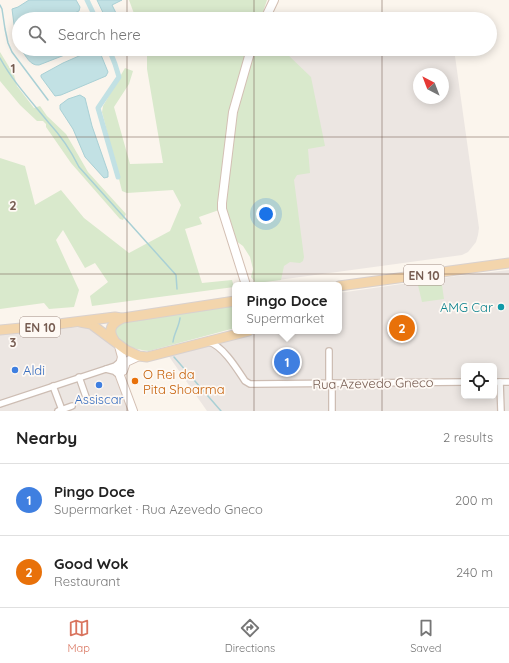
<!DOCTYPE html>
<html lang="en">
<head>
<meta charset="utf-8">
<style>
  :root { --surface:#fff; --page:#f6f6f6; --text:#222; --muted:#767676; --line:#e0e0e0; --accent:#d9745e }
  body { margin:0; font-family:Quicksand,sans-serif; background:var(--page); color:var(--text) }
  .controls { position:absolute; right:12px; bottom:12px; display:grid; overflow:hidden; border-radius:6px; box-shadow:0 2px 10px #0003 }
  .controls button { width:36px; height:36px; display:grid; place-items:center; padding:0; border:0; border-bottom:1px solid var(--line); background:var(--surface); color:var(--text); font:20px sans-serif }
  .compass { position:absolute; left:413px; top:68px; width:36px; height:36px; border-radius:50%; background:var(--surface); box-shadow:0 2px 10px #0003; rotate:318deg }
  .you { position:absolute; left:266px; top:214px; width:14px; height:14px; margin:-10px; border:3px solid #fff; border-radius:50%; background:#1a73e8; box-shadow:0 0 0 6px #1a73e833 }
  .badge { display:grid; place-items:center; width:26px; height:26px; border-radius:50%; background:var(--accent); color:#fff; font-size:13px; font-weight:700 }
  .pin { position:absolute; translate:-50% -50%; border:2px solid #fff; box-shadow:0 1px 4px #0006 }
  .popup { position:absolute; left:232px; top:282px; width:110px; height:52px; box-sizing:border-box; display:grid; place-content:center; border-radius:6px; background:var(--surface); filter:drop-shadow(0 1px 3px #0005); font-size:13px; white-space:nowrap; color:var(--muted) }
  .popup b { font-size:15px; color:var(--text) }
  .popup::after { content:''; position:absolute; left:50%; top:100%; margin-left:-8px; border:8px solid transparent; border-top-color:var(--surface) }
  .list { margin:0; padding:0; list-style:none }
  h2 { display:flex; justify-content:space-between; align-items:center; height:52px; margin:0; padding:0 16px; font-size:17px }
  h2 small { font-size:13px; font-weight:400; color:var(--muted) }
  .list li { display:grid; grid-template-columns:26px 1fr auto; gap:12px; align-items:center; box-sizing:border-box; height:72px; padding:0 16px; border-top:1px solid var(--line) }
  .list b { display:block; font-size:15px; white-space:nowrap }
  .list p { margin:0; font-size:13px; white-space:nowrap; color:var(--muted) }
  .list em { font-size:13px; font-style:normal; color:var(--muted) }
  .icon { flex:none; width:22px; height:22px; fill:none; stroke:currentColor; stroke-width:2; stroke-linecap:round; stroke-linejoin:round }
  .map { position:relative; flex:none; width:509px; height:411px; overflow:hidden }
  .search { position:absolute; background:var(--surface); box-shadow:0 2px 10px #0003; left:12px; right:12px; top:12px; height:44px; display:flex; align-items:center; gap:10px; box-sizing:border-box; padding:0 14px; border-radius:22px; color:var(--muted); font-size:15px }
  .sheet { height:196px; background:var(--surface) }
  nav { display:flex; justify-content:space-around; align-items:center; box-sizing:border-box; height:56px; border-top:1px solid var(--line); background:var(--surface); font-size:11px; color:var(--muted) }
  nav a { display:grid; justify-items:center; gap:2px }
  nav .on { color:var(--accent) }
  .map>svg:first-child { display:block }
  .industrial { fill:#ece6e2; fill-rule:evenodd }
  .green { fill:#d9e9cc }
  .water { fill:#c2e1e4; stroke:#a9d0d5 }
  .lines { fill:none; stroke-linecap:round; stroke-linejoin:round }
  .stream { stroke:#a9d0d5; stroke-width:1.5 }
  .canal { stroke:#c2e1e4; stroke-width:5 }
  .street-casing { stroke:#cdbdb3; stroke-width:8 }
  .secondary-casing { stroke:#d3bfb3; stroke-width:10 }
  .primary-casing { stroke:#d9d1ce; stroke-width:11 }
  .street { stroke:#fff; stroke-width:5.5 }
  .secondary { stroke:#fff; stroke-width:8 }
  .primary { stroke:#f3d5ac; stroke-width:9 }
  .grid { fill:none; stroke:#765c51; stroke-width:1; stroke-opacity:0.55 }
  .culture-dot { fill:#0f9aa8; stroke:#fef9f4; stroke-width:1.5 }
  .shop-dot { fill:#3f7fe0; stroke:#fef9f4; stroke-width:1.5 }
  .food-dot { fill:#e8710a; stroke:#fef9f4; stroke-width:1.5 }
  .labels { text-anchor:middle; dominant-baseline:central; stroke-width:3.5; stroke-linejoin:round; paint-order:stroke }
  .shield { fill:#fef9f4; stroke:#9f8b82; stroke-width:1 }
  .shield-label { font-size:12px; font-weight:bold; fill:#765c51 }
  .culture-label { font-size:13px; fill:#0d838f; stroke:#fef9f4; text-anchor:end }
  .shop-label { font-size:13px; fill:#366cbe; stroke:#fef9f4; text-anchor:start }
  .food-label { font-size:13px; fill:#c56008; stroke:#fef9f4; text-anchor:start }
  .street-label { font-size:13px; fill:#765c51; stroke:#fef9f4 }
  .grid-label { font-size:13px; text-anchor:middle; font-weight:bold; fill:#765c51; stroke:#fef9f4; stroke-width:3.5; stroke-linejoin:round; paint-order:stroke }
</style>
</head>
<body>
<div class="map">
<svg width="509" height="411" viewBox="0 0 509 411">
  <rect width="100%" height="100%" fill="#fbf5ed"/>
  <g class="industrial">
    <path d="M270,49h184l25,179 -1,7 -2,7 -8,10 -6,3 -206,28zM419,74h24v24h-24z"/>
    <path d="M509,270v141h-302l-39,-56 89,-24h82v-38l118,-17zM464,366h30v30h-30z"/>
    <path d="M83,327l9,3 12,8 9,8 3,6 18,59h-134v-78l25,-1z"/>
  </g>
  <g class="green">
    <path d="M129,0h138l-3,9 6,10h-134z"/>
    <path d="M147,49h137l2,4 25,24 14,69 -17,3 2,24 -13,2 -3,5 10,77 -1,4 -3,2 -10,-1 -6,4 -3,14 -25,3 -5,-6 2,-8 -3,-12 -7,-11 -7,-5 -17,-31 -20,7 3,7 -17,5 17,54 30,-3 2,7 -142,19 -2,-10 18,-14 -13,-19 -10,5 -22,-38 -7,10 23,50 -5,17 -25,2 -5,-6 -44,6v-151l25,8 10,39 26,-15 23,28 45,35 41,-22 11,-26 -8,-15 -46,3 -5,-2 -20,-79 1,-6 22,-38 8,3 -4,13 -15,23 16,57 33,-1 -16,-94z"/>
    <path d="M0,52l14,23 3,11 17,22 6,-2 7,10 19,18 22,38 38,42 -3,6 -3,-1 -49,-56 -25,-36v-3l-3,-3h-6l-17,-16 -20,-24z"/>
    <path d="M430,279l12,6 2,14 -22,3 -5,-21z"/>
    <path d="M235,306v22l-86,23c-13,-1 -36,-7 -33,-24l6,-5z"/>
  </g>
  <g class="water">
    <path d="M29,0h47l4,7 -1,4 -18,8h-42v15l-1,1 -3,-3 -3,-23 6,-2z"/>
    <path d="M97,0h25l-10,5 7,14h-13z"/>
    <path d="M21,49h59l-41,16c-9,1 -13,-9 -18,-16z"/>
    <path d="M95,49l4,1 9,22 -2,4 -45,19 -6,1 -14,-19v-2l22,-12z"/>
    <path d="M80,95l5,3 7,28 16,46v5l-4,1 -19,-21 -12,-28 -13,-20v-4l8,-6z"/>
  </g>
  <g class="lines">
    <g class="stream">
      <path d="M0,5l2,4 3,20 3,14 4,9 36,48"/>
      <path d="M0,58c13,24 32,44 49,65 12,13 22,28 30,44l97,108 1,14"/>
      <path d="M173,342c1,-9 6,-15 7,-24"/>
      <path d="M174,357l47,54"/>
    </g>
    <g class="canal">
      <path d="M87,0l9,19"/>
      <path d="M109,49l6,15 4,13 -21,31 20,69"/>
    </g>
    <g class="street-casing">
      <g id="street">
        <path d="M209,342c14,4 28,27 36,39l5,3 214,-2"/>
        <path d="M329,351v32"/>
        <path d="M120,376l-6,-5 -8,-2 9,-3 6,-5"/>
        <path d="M79,377l7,20"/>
        <path d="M494,382h15"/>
        <path d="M500,382l1,29"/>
        <path d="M332,383v28"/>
        <path d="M53,386l9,24"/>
        <path d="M0,404l106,-35"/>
        <path d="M58,411l14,-5"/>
      </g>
    </g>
    <g class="secondary-casing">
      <g id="secondary">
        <path d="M265,19l9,-19"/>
        <path d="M246,285l-24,-76v-6l11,-91 18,-63"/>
        <path d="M119,346l3,11 -3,12 1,7 13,35"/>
        <path d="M123,371l3,-9 13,-6"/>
      </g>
    </g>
    <g class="primary-casing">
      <g id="primary">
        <path d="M339,286l170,-23"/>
        <path d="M80,322l11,2 35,26 13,6 8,1 102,-26"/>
        <path d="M0,330l42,-4 73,-9 6,1"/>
        <path d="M114,340c-7,-11 -2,-17 9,-22l112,-17"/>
      </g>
    </g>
    <use href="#street" class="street"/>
    <use href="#secondary" class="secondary"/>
    <use href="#primary" class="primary"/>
  </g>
  <path class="grid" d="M127,0v19M254,0v19M382,0v19M127,49v362M254,49v362M382,49v362M0,137h509M0,274h509"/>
  <circle class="culture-dot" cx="501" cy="307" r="4"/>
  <g class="shop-dot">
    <circle cx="15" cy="370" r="4"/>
    <circle cx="99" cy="385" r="4"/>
  </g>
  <circle class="food-dot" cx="135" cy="381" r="4"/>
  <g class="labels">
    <g class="shield">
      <rect x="404" y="265" width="40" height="20" rx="3"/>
      <rect x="20" y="317" width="40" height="20" rx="3"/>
    </g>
    <g class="shield-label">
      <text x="424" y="275">EN 10</text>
      <text x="40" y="327">EN 10</text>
    </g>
    <g class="culture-label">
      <text x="493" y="307">AMG Car</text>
    </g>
    <g class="shop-label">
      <text x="23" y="370">Aldi</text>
      <text x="99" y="399" text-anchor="middle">Assiscar</text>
    </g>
    <g class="food-label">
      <text x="143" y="374">O Rei da<tspan x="143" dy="15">Pita Shoarma</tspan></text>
    </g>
    <g class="street-label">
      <text transform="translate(373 383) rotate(-1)">Rua Azevedo Gneco</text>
    </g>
  </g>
  <g class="grid-label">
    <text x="13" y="73">1</text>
    <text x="13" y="210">2</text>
    <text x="13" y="347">3</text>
  </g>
</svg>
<div class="controls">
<button><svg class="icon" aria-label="locate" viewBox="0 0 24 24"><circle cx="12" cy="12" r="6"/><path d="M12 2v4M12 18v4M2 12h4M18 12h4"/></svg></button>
</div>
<svg class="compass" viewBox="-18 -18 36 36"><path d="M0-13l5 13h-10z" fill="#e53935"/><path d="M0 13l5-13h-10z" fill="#767676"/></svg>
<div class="you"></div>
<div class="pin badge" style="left:287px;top:362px;background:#3f7fe0">1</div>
<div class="popup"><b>Pingo Doce</b>Supermarket</div>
<div class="pin badge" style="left:402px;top:328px;background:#e8710a">2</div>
<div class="search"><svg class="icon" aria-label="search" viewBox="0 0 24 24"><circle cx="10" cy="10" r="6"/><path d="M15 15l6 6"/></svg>Search here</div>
</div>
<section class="sheet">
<h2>Nearby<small>2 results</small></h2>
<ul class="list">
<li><span class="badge" style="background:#3f7fe0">1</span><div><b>Pingo Doce</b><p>Supermarket · Rua Azevedo Gneco</p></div><em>200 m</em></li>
<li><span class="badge" style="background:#e8710a">2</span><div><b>Good Wok</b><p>Restaurant</p></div><em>240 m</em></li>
</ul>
</section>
<nav>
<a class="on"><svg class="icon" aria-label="map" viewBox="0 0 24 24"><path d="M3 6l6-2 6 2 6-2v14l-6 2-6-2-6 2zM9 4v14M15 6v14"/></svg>Map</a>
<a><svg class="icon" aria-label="directions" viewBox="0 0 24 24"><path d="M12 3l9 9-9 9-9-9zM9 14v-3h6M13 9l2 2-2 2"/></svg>Directions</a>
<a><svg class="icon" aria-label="saved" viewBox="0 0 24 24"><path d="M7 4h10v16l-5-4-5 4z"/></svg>Saved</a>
</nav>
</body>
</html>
